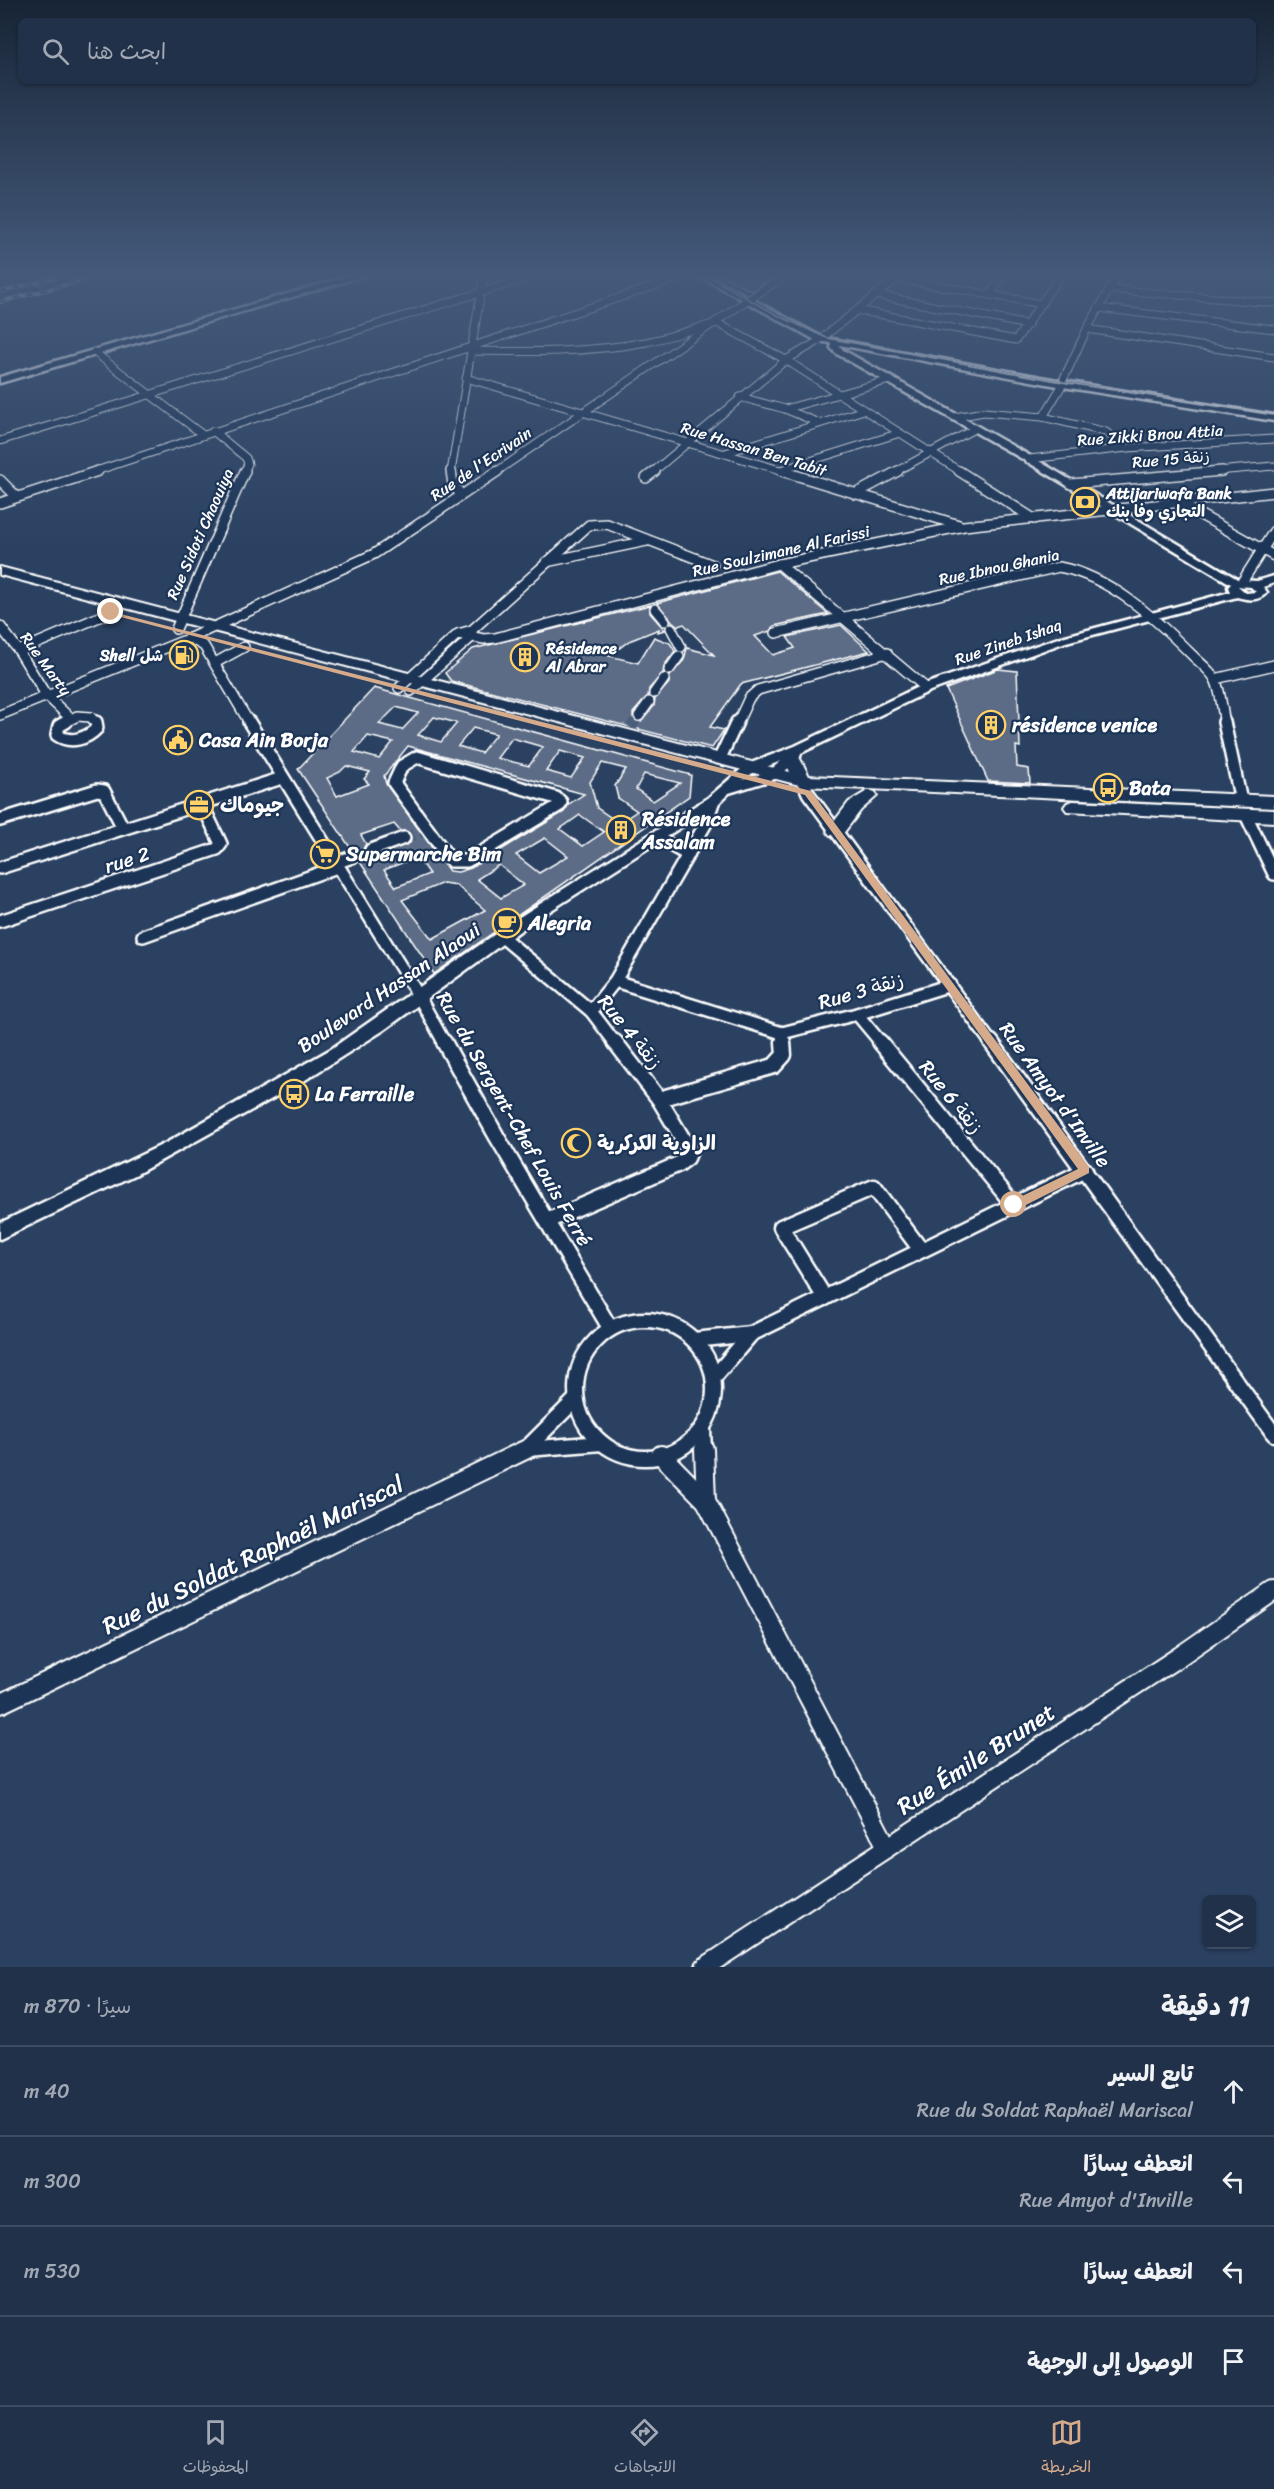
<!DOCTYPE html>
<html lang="ar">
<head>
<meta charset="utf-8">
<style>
  :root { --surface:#203149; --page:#2d3d53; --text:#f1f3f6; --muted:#a2a9b4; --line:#3d4c61; --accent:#d6ab8b }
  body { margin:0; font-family:Sriracha,"Playpen Sans Arabic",sans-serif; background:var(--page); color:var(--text); direction:rtl }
  .controls { position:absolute; right:18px; bottom:18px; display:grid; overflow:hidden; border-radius:9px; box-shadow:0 2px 4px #0004 }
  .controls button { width:54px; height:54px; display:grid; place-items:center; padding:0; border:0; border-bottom:2px solid var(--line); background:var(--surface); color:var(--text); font:30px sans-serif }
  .stop { position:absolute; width:18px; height:18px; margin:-14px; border:4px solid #d6ab8b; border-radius:50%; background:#fff }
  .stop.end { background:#d6ab8b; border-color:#fff; box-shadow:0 2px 6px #0008 }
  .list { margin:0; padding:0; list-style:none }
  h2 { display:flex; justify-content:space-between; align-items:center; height:78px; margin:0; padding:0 24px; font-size:26px }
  h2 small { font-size:20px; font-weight:400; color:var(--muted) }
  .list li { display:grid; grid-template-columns:39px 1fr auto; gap:18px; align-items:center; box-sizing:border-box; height:90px; padding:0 24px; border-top:2px solid var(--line) }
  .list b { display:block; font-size:22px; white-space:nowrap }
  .list p { margin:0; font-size:20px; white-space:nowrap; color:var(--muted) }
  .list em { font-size:20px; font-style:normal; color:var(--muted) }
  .icon { flex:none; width:33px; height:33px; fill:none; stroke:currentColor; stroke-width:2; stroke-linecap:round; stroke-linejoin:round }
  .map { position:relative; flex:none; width:1274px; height:1967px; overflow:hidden; direction:ltr }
  .search { position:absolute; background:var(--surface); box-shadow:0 2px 4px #0004; left:18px; right:18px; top:18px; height:66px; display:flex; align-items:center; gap:15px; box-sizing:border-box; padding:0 21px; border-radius:9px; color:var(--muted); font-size:22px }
  .sheet { height:438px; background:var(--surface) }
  nav { display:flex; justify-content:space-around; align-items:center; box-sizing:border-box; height:84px; border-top:2px solid var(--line); background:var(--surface); font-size:16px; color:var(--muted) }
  nav a { display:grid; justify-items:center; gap:3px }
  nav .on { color:var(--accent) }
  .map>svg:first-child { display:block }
  .building { fill:#5b6c86; stroke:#fff; stroke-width:1.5; fill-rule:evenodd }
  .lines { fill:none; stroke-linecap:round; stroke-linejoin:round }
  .minor-tunnel-far1 { stroke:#4a5e79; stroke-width:9; stroke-dasharray:9 4.5; stroke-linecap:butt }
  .minor-tunnel { stroke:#4a5e79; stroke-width:11; stroke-dasharray:11 5; stroke-linecap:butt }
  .minor-far4-casing { stroke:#fff; stroke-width:9 }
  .minor-far3-casing { stroke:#fff; stroke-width:12 }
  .minor-far2-casing { stroke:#fff; stroke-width:16 }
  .minor-far1-casing { stroke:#fff; stroke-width:19 }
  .minor-casing { stroke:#fff; stroke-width:22 }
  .tertiary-casing { stroke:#fff; stroke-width:5 }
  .primary-casing { stroke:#fff; stroke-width:4 }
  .minor-far4 { stroke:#1d3557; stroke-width:7 }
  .minor-far3 { stroke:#1d3557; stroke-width:9 }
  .minor-far2 { stroke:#1d3557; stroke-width:11 }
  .minor-far1 { stroke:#1d3557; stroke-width:14 }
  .minor { stroke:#1d3557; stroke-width:18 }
  .tertiary { fill:#1d3557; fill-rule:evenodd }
  .primary { fill:#1d3557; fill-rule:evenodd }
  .tram { stroke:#fff; stroke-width:1.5 }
  .rail-casing { stroke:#fff; stroke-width:4 }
  .rail { stroke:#1d3557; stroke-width:2; stroke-dasharray:7; stroke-linecap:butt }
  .route { fill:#d6ab8b }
  .labels { text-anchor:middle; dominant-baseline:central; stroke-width:4.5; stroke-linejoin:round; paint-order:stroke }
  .far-street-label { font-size:16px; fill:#fff; stroke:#1d3557 }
  .far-poi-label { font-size:16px; font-weight:bold; fill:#fff; stroke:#1d3557; text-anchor:start }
  .poi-label { font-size:20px; font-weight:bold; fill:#fff; stroke:#1d3557; text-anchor:start }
  .street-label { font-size:20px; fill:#fff; stroke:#1d3557 }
  .near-street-label { font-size:24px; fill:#fff; stroke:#1d3557 }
</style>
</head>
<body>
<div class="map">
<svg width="1274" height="1967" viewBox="0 0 1274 1967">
  <rect width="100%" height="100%" fill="#2a4161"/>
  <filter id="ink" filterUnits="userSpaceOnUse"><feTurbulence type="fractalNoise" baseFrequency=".0167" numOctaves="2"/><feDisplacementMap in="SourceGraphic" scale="12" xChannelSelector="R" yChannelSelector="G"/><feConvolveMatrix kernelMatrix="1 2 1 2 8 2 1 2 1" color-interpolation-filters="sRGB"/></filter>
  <g filter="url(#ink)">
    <g class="building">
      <path d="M716,273h62l-26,18z"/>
      <path d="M777,571l51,43 -54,12 -4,5 -15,5 18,19 22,-7 -8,-11 54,-12 28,26 -128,33 -31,43 14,3 -12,18 -261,-67 -6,-8 28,-24 177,-44v8l15,17 -7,2 1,-3 -30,12 -20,15 29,7 16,-26 16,6 5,8 -11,15 -1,7 -14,16 -1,7 -15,17v6l8,3 13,-16 1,-7 14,-16 1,-7 14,-16 3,-12 27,7 -30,-31 -6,2 -6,-5 -15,-18z"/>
      <path d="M998,669l19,2 3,76 -4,-1 1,21 12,2 1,14 -42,-2 -42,-92z"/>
      <path d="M374,688l317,87 -2,21 -255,178 -74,-112 2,-9 -5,-5 -6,1 -53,-80zM396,707l22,6 -16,17 -23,-6zM434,717l23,6 -16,19 -23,-7zM473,728l23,6 -15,19 -23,-7zM368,736l25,6 -14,17 -25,-7zM512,738l31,9 -14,19 -32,-8zM408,746l176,48 -15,10 -5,8 -93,56 -13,4 -9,-1 -63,-87 -2,-8zM560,751l25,7 -14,20 -25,-7zM602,763l24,6 -11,17 3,12 19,13 -18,12 -22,-15 -7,-26zM346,766l24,6 -6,7 5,5 -32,12 -10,-18 13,-6zM644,774l36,9 -27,18 -17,-12zM580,815l24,17 -21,14 -23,-17zM394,824l6,7 9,1 3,7 -2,4 -36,14 -8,-1 -3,-7 3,-5 -5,-9zM545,838l23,18 -29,17 -23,-18zM417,857l12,17 -33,13 -12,-17zM499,865l25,20 -23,13 -24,-19zM443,883l13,2 29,25 -53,29 -30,-39z"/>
    </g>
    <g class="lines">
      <path class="minor-tunnel-far1" d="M634,724l5,-8"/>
      <g class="minor-tunnel">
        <path d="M631,728l4,-6"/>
        <path d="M404,838l18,-6"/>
      </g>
      <g class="minor-far4-casing">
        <g id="minor-far4">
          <path d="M867,273l175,31"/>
          <path d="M1108,289l166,14"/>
          <path d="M877,295l151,30"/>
          <path d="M990,295l15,-22"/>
          <path d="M753,297l36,-24"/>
          <path d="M1098,308l176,21"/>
          <path d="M857,310l159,30 46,-67"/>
          <path d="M1087,329l187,28"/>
          <path d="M471,351c58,1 117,2 175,-9 24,-5 47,-13 71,-19l69,37 175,112"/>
          <path d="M94,352l109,83"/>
          <path d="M466,378l321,94"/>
          <path d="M1064,378l23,-49 32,-56"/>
          <path d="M740,397l45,12 34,14"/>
          <path d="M785,409l105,-29"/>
          <path d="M955,417l29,-5 59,5 63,15 21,16"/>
          <path d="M1043,417l20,-33"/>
          <path d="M213,431l33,27 2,6 -4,8"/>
          <path d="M0,441l543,-168"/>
          <path d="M725,453l139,-43"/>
          <path d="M1029,459l98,-11 147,-9"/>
          <path d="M781,470l119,-37"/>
          <path d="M93,472l601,-199"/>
          <path d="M451,472l33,-199"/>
          <path d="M496,472l253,-173"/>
          <path d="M653,472l133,-112 31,-18 79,-63 13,-6"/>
          <path d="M895,472l79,-43"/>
          <path d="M1205,472l69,-6"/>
        </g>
      </g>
      <g class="minor-far3-casing">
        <g id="minor-far3">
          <path d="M451,471l2,13 8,11"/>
          <path d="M782,471l177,54"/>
          <path d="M959,471l75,48"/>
          <path d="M646,478l9,-7"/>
          <path d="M0,480l17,17"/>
          <path d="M1071,484l151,-13"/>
          <path d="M855,494l43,-23"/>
          <path d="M0,503l98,-32"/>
          <path d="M1181,504l93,52"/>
          <path d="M546,562l101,-21"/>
          <path d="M779,564l147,124"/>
          <path d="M1242,582l32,-51"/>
          <path d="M655,609l10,12"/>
          <path d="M0,626l19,25 27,44 24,23"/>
          <path d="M671,628l10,19"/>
          <path d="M176,629l69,-158"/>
          <path d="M776,633l283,-66c51,9 98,53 133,88 7,7 18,15 23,24 6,12 7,31 10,45"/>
          <path d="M458,634l26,5 11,-1 284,-74 185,-38 310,-34"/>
          <path d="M19,651l92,-39"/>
          <path d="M215,663l29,-16"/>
          <path d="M669,670l10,-14"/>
          <path d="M1215,679l59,-14"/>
          <path d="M399,688l59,-54 14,-4 117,-105 18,-1 106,41"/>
          <path d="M411,691l61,-54v-4"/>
          <path d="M654,693l10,-14"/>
          <path d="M0,715l190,-77"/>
          <path d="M639,716l10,-14"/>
          <path d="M63,724l14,-8 14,1 5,7"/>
          <path d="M250,724l-46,-78 -14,-8 184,-84 124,-83"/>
          <path d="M737,724l12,-26 9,-8 129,-37"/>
        </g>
      </g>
      <g class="minor-far2-casing">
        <g id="minor-far2">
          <path d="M66,722l-7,4 -2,9c13,9 30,4 40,-7l-1,-6"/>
          <path d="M249,722l169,273 27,49"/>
          <path d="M1224,722l17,79"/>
          <path d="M417,757l139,41 5,4 -1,3 -93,56h-16l-57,-78 8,-17z"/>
          <path d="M720,758l17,-36"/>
          <path d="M803,781l5,12 184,251"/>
          <path d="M1246,815l28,59"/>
          <path d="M0,820l97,-30 7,1 19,37"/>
          <path d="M656,837l32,18"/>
          <path d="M371,850l33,-12"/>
          <path d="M335,863l20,-7"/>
          <path d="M0,868l282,-90"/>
          <path d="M0,921l217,-72 4,-5 -19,-40"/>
          <path d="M143,936l194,-69"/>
          <path d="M501,936l90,75 25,33"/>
          <path d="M615,981l167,52"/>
          <path d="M591,1011l24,-30 90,-156 9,-25"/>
          <path d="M857,1014l25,30"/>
          <path d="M782,1033l75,-19 93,-29"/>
          <path d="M782,1033l1,11"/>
        </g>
      </g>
      <g class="minor-far1-casing">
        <g id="minor-far1">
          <path d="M444,1042l53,95 113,191"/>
          <path d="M880,1042l134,163"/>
          <path d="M991,1042l283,392"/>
          <path d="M659,1099l115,-33 10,-11 -1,-13"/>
          <path d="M547,1221l132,-57 8,-6 3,-7 -31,-52 -44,-57"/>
          <path d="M825,1298l-44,-71 93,-40 47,63"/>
          <circle cx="645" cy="1389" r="69"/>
          <path d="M694,1340l57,-6 334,-164"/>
          <path d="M715,1376l36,-42"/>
          <path d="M703,1429l1,22"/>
          <path d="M527,1449l75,-6"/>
          <path d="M524,1451l51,-51"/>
        </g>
      </g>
      <g class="minor-casing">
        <g id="minor">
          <path d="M704,1449l2,52"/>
          <path d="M661,1455l45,46 181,346"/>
          <path d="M0,1704l527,-255"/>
          <path d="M705,1967l475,-311 94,-65"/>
        </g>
      </g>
      <g class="tertiary-casing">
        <g id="tertiary">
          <path d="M360,273h14l-374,110v-6z"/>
          <path d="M694,273h10l118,64 241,44 211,34v6l-211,-34 -224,-42 4,5 189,107 207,123 18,1 17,-5v7l-11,4 4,5c-8,10 -18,8 -30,5l-171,45 -136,49 -129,62 -1,4 -22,21 -49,15 -10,10 -188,120 -147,107 -82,52 -167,93 -135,64v-16l166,-80 165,-94 190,-133 188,-119 37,-32 49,-19 127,-61 136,-47 172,-46 -2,-5 3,-3 -205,-123 -189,-107 -6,-6v-5l-14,-2zM1238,586l13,1 5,5 -10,1zM781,761l-13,11 -26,8 14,-9z"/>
        </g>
      </g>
      <g class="primary-casing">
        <g id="primary">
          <path d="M0,567l790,205 -6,-13 2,-4h12l11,21 465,20v12l-471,-22 -803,-211z"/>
          <path d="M869,790l6,2 2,4 -16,14 -19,25h-12l-3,-4 22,-29z"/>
          <path d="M1073,801l201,9v12l-207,-11 -3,-4 3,-4z"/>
        </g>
      </g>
      <use href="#minor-far4" class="minor-far4"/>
      <use href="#minor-far3" class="minor-far3"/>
      <use href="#minor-far2" class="minor-far2"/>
      <use href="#minor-far1" class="minor-far1"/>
      <use href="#minor" class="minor"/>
      <use href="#tertiary" class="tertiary"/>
      <use href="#primary" class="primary"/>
      <path class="tram" d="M702,273l77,43 48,22 241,45 206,32"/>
      <g class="rail-casing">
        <g id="rail">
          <path d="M0,292l73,-19"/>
          <path d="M0,302l111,-29"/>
        </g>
      </g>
      <use href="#rail" class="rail"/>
    </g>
  </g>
  <linearGradient id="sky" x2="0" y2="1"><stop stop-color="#172435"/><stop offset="0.5" stop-color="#445a7b"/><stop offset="1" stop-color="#445a7b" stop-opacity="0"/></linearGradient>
  <rect width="1274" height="549" fill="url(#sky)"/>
  <path class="route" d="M109,611l702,180 278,376v6l-71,36h-8v-7l68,-33 -273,-374 -696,-181z"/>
  <defs>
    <g id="bank-ring" transform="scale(1.5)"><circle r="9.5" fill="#1d3557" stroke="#ffd166" stroke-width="1.5"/><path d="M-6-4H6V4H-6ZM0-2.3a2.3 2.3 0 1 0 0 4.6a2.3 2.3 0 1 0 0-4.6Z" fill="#ffd166"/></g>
    <g id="fuel-ring" transform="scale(1.5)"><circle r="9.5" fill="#1d3557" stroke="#ffd166" stroke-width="1.5"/><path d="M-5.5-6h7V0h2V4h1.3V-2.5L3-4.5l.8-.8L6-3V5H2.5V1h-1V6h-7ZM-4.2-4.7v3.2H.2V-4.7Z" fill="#ffd166"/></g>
    <g id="building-ring" transform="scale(1.5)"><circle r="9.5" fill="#1d3557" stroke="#ffd166" stroke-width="1.5"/><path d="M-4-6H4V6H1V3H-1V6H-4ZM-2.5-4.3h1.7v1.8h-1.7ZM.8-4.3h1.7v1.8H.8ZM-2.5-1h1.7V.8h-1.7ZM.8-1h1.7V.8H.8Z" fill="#ffd166"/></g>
    <g id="civic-ring" transform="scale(1.5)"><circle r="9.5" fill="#1d3557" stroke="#ffd166" stroke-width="1.5"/><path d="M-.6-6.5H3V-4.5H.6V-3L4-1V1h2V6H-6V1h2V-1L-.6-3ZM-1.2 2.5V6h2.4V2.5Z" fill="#ffd166"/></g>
    <g id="bus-ring" transform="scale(1.5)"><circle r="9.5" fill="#1d3557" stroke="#ffd166" stroke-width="1.5"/><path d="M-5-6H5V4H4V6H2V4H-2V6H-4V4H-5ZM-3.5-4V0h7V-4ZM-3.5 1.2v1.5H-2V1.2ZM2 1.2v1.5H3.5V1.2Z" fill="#ffd166"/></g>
    <g id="office-ring" transform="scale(1.5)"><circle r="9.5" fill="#1d3557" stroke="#ffd166" stroke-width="1.5"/><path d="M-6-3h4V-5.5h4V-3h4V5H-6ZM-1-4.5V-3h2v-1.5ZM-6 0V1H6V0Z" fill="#ffd166"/></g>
    <g id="supermarket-ring" transform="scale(1.5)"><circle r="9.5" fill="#1d3557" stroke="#ffd166" stroke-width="1.5"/><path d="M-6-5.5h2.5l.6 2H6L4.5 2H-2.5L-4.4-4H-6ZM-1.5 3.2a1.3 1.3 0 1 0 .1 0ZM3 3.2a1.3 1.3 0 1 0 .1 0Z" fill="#ffd166"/></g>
    <g id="cafe-ring" transform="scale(1.5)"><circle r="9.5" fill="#1d3557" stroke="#ffd166" stroke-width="1.5"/><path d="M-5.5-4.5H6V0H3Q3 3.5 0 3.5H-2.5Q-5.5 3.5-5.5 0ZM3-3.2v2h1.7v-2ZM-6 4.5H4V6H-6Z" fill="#ffd166"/></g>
    <g id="mosque-ring" transform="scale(1.5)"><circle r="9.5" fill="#1d3557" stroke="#ffd166" stroke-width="1.5"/><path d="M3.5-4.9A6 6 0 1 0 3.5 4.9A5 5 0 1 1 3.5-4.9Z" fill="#ffd166"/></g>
  </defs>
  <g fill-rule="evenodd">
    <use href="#bank-ring" x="1085" y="502"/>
    <use href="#fuel-ring" x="184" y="655"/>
    <use href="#building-ring" x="525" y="657"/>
    <use href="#building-ring" x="991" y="725"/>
    <use href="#civic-ring" x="178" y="740"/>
    <use href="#bus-ring" x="1108" y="788"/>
    <use href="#office-ring" x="199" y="805"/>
    <use href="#building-ring" x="621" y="830"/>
    <use href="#supermarket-ring" x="325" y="854"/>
    <use href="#cafe-ring" x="507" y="923"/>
    <use href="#bus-ring" x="294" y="1094"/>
    <use href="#mosque-ring" x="576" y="1143"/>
  </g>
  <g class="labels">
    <g class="far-street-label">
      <text transform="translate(1150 435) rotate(-4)">Rue Zikki Bnou Attia</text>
      <text transform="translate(754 449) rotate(17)">Rue Hassan Ben Tabit</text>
      <text transform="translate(1171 459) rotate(-5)">Rue 15 زنقة</text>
      <text transform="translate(481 464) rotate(-34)">Rue de l'Ecrivain</text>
      <text transform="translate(200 534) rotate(-66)">Rue Sidoti Chaouiya</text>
      <text transform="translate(781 551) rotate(-13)">Rue Soulzimane Al Farissi</text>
      <text transform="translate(999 567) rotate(-12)">Rue Ibnou Ghania</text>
      <text transform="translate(1008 642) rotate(-19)">Rue Zineb Ishaq</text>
      <text transform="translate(46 664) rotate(54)">Rue Marty</text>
    </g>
    <g class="far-poi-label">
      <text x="1106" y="493">Attijariwafa Bank<tspan x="1106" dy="18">التجاري وفا بنك</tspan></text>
      <text x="546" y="648">Résidence<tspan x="546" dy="18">Al Abrar</tspan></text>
      <text x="163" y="655" text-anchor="end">Shell شل</text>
    </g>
    <g class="poi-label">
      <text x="1012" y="725">résidence venice</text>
      <text x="199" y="740">Casa Ain Borja</text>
      <text x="1129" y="788">Bata</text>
      <text x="220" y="805">جيوماك</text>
      <text x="642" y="819">Résidence<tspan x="642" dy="23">Assalam</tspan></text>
      <text x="346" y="854">Supermarche Bim</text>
      <text x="528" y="923">Alegria</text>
      <text x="315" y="1094">La Ferraille</text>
      <text x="597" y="1143">الزاوية الكركرية</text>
    </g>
    <g class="street-label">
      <text transform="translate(127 860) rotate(-18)">rue 2</text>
      <text transform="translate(389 988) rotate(-34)">Boulevard Hassan Alaoui</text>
      <text transform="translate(861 991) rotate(-16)">Rue 3 زنقة</text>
      <text transform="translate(630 1032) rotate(51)">Rue 4 زنقة</text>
      <text transform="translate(1055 1095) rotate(54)">Rue Amyot d'Inville</text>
      <text transform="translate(951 1097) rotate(51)">Rue 6 زنقة</text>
      <text transform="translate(514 1119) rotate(60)">Rue du Sergent-Chef Louis Ferré</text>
    </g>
    <g class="near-street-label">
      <text transform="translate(253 1555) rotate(-26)">Rue du Soldat Raphaël Mariscal</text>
      <text transform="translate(976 1759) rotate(-33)">Rue Émile Brunet</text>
    </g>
  </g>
</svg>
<div class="controls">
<button><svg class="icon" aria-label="layers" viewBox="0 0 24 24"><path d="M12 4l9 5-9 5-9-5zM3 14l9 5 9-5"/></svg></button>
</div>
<div class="stop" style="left:1014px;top:1205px"></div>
<div class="stop end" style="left:111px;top:612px"></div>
<div class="search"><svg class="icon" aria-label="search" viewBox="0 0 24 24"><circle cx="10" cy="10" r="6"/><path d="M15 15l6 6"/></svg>ابحث هنا</div>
</div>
<section class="sheet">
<h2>11 دقيقة<small>سيرًا · 870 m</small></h2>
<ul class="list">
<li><svg class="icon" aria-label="ahead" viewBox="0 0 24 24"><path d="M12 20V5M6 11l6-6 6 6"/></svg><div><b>تابع السير</b><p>Rue du Soldat Raphaël Mariscal</p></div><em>40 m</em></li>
<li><svg class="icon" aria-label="left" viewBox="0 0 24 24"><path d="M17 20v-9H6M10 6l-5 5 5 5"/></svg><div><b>انعطف يسارًا</b><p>Rue Amyot d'Inville</p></div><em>300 m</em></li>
<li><svg class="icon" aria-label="left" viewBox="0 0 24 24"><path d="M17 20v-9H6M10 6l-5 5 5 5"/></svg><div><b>انعطف يسارًا</b></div><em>530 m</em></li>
<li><svg class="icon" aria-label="arrive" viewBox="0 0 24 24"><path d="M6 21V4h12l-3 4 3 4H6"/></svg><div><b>الوصول إلى الوجهة</b></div></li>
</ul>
</section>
<nav>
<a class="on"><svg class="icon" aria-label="map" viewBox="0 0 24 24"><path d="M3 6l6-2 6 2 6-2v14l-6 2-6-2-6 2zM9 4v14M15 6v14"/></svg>الخريطة</a>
<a><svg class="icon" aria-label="directions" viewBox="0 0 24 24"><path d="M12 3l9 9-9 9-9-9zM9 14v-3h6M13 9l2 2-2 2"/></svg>الاتجاهات</a>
<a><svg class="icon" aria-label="saved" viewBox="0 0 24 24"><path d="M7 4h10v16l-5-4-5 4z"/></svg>المحفوظات</a>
</nav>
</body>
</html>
